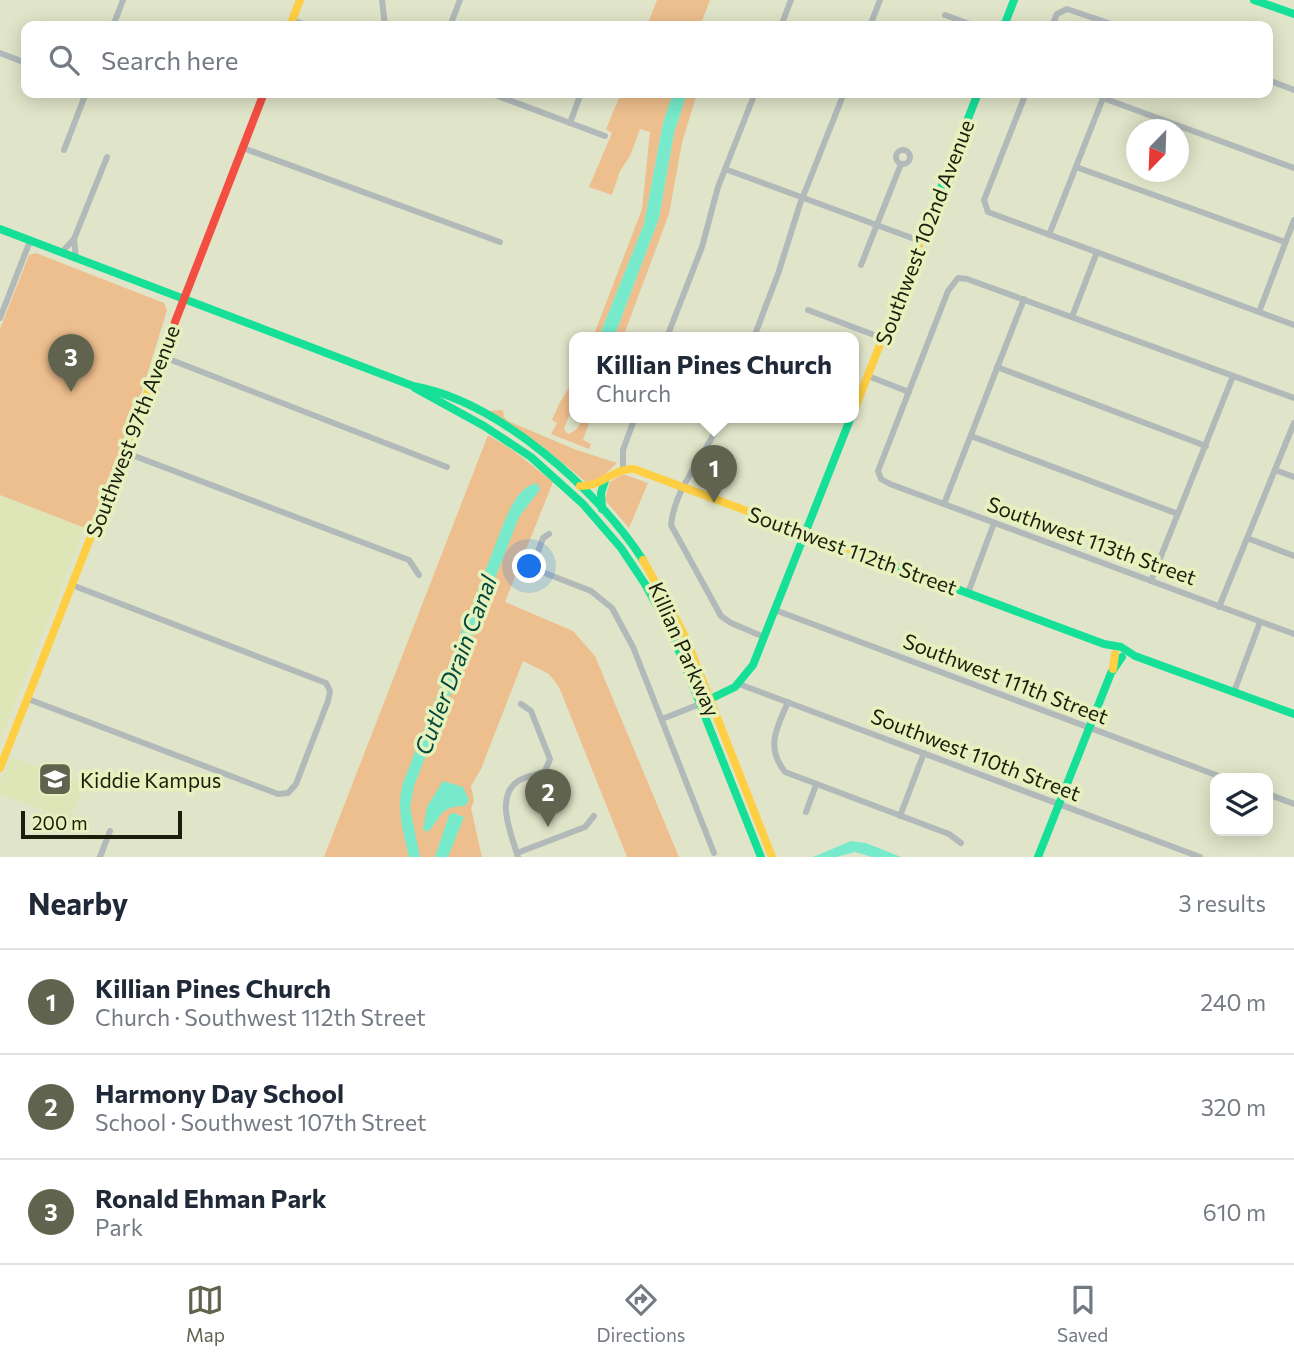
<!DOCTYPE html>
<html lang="en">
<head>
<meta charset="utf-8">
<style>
  :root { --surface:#fff; --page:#f2f2f3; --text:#1f2937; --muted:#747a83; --line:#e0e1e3; --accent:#60644e }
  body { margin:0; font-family:Commissioner,sans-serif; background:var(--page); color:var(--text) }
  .controls { position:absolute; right:21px; bottom:21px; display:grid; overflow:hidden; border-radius:14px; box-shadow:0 4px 18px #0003 }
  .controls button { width:63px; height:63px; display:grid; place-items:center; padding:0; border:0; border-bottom:2px solid var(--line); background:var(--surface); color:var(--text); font:35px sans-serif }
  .compass { position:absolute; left:1126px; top:119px; width:63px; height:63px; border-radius:50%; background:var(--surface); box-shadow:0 4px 18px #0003; rotate:203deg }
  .scale { position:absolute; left:21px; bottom:18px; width:161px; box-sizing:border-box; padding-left:7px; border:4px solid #1b1e0b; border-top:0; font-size:19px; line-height:24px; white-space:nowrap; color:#1b1e0b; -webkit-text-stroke:5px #e7f1bd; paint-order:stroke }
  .you { position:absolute; left:530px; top:567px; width:24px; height:24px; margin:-18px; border:5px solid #fff; border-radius:50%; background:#1a73e8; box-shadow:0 0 0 10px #1a73e833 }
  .badge { display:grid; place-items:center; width:46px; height:46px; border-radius:50%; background:var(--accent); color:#fff; font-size:23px; font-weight:700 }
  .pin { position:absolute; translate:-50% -58px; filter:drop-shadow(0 2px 4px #0008) }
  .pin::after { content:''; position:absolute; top:37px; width:24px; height:21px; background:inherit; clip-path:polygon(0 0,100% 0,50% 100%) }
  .popup { position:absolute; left:569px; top:332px; width:290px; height:91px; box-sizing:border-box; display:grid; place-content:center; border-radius:14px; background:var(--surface); filter:drop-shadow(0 2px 5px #0005); font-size:23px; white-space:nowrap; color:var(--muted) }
  .popup b { font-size:26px; color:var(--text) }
  .popup::after { content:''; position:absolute; left:50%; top:100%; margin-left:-14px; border:14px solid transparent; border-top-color:var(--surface) }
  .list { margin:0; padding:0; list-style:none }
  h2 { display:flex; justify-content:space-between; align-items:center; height:91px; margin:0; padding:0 28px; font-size:30px }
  h2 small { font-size:23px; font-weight:400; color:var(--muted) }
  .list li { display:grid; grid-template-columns:46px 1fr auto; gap:21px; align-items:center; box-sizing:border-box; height:105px; padding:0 28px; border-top:2px solid var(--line) }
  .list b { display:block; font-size:26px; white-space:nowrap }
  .list p { margin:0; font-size:23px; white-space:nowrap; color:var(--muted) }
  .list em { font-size:23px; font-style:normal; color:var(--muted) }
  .icon { flex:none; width:38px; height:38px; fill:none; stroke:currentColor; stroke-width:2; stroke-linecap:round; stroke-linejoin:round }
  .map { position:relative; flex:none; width:1294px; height:857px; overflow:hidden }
  .search { position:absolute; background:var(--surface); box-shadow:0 4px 18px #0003; left:21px; right:21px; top:21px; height:77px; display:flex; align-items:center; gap:18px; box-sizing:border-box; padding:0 24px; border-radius:14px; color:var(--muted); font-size:26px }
  .sheet { height:406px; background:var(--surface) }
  nav { display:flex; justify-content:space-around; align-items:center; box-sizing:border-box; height:98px; border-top:2px solid var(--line); background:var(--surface); font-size:19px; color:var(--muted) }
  nav a { display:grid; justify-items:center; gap:4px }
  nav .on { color:var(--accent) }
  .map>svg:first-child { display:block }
  .built { fill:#dee6b8 }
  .green { fill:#eebf8e }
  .water { fill:#76eaca }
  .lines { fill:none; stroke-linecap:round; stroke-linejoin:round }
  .street { stroke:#b1b9b9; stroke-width:6 }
  .fast { stroke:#16e098; stroke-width:8 }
  .slow { stroke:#ffcf43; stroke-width:8 }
  .jam { stroke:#f24e42; stroke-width:8 }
  .labels { text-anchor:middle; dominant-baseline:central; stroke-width:7; stroke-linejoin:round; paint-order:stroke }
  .street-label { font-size:21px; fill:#1b1e0b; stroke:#e7f1bd }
  .poi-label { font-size:21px; fill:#1b1e0b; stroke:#e7f1bd; text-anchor:start }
  .water-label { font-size:23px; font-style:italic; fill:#004a3d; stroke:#e7f1bd }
</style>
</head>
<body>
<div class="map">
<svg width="1294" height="857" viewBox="0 0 1294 857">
  <rect width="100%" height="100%" fill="#e0e5c9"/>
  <g class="built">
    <path d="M0,495l85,33 -85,213z"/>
    <path d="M11,757l73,28 -14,35 -70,-26v-11z"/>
  </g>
  <g class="green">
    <path d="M657,0h53l-10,26h-53z"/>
    <path d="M621,93h52l-10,30 -19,101 -45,113h-6l49,-128 8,-77 -10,-3 -10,27 -10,15 -8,24 -23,-8 23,-54 -6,-4z"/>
    <path d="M687,93h10l-15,50 -13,71 -46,123h-9l45,-119 15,-85z"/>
    <path d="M36,253l128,50 3,7 -29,94 -45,115 -8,9 -85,-33v-166l29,-74z"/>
    <path d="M574,380v23l-10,26 4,5c9,-3 12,-8 14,-17h9l-8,23 8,4 -2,5 -38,-15 6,-11 -5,-3 8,-18z"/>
    <path d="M503,410l1,7 4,4 66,28 43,14 -18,17 -13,2 -44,-36 -54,-35z"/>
    <path d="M488,435l26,16 39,31 -48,120 68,29 22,25 84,201h-52l-68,-170 -10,-13 -26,-13 -42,108 -10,17 3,15 -3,7 11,49h-158z"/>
    <path d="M623,474l25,9 -19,45 -24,-28 5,-18z"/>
  </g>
  <g class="water">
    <path d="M673,93h14l-13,40 -15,85 -45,119h-15l45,-113 19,-101z"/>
    <path d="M537,483l3,6 -1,2 -20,26 -105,269 -4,22 10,49h-11c-6,-26 -13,-48 -6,-74l100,-258c7,-16 15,-38 34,-42z"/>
    <path d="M443,781l20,6 6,13 -4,6c-25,0 -23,10 -37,26l-5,-3 4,-22z"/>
    <path d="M454,813l10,4 -16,40h-13l14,-42z"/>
    <path d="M851,841l15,2 35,14h-29l-17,-5 -19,5h-23z"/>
  </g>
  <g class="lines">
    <g class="street">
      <path d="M382,0l3,26"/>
      <path d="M945,15l30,11"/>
      <path d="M292,20l18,6"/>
      <path d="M113,26l10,-26"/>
      <path d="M450,26l10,-26"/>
      <path d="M781,26l10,-26"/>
      <path d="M870,26l10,-26"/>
      <path d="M1052,26l5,-12 10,-5 50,17"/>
      <path d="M0,53l26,10"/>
      <path d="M1268,80l26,10"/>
      <path d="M490,93l115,43"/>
      <path d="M1026,93l-42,107 4,12 306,113"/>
      <path d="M1103,98l191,70"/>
      <path d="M570,123l11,-30"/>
      <path d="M243,148l257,94"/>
      <path d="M64,150l22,-57"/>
      <circle cx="903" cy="157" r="7"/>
      <path d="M1076,167l209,75"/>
      <path d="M725,169l195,72"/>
      <path d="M1049,235l56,-142"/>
      <path d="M61,253l13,-14"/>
      <path d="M76,259l-2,-20 33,-82"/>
      <path d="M861,265l40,-101"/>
      <path d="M808,310l74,28"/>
      <path d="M1259,312l35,-92"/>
      <path d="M1072,317l25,-65"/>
      <path d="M0,318l30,-77"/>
      <path d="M667,337l35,-90 16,-60 37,-94"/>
      <path d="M754,337l24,-63 22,-70 44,-111"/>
      <path d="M161,356l286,111"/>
      <path d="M997,367l209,79"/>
      <path d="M868,376l41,16"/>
      <path d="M1294,398l-327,-119 -9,-1 -10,13 -70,180 3,8 9,5 404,150"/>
      <path d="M722,417c-14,36 -47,68 -51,108l50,91 10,7 33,14"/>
      <path d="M971,436l207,78"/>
      <path d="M124,452l285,108 10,15"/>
      <path d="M623,468v-18l12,-33"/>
      <path d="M1275,470l19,7"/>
      <path d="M944,504l80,-205"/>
      <path d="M549,534l-6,4 -11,30 59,23 21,17 21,39 81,206"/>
      <path d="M1247,538l47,18"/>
      <path d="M1151,581l82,-205"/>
      <path d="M968,593l26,-70"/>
      <path d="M1219,607l75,-184"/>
      <path d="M775,610l449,168"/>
      <path d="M739,684l461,173"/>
      <path d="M1234,692l26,-70"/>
      <path d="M28,699l250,95 10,-1 8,-9 32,-83 2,-10 -4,-8 -254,-98"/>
      <path d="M788,702c-11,26 -23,44 -3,70l164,62 12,9"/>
      <path d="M662,719l38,-15"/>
      <path d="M1268,794l26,10"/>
      <path d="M806,812l10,-27"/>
      <path d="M900,816l24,-63"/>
      <path d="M517,853l68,-26 9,-11"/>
      <path d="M100,857l10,-26"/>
      <path d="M518,857c-6,-21 -24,-60 0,-76 8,-5 19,-6 27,-10l5,-12 -19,-48 -10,-7"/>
    </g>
    <g class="fast">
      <path d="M1254,0l40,14"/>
      <path d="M1004,26l10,-26"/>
      <path d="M934,206l44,-113"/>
      <path d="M0,229l413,157c85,15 184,103 230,174"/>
      <path d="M415,388l69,38 47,31 52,47 38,44 24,36 26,47 90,226"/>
      <path d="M602,509l-1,-16 4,-12"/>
      <path d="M879,560l225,84 17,3 14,9 159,58"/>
      <path d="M706,701l29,-14 18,-22 98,-248"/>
      <path d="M1038,857l73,-184 11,-16"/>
    </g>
    <g class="slow">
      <path d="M290,26l10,-26"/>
      <path d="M854,411l80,-205"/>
      <path d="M580,486c22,1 33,-18 54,-17l245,91"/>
      <path d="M643,560l42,76 87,221"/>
      <path d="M1113,669l2,-15"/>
      <path d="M0,768l175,-446"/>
    </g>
    <path class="jam" d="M175,322l89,-229"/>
  </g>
  <defs>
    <g id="school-square" transform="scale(1.75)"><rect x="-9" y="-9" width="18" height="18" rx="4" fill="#60644e" stroke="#e7f1bd"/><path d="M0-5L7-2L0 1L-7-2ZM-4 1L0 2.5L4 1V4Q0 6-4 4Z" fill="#fff"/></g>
  </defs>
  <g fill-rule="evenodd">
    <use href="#school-square" x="55" y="779"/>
  </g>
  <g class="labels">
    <g class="street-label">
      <text transform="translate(924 232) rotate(-69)">Southwest 102nd Avenue</text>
      <text transform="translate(132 431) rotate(-69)">Southwest 97th Avenue</text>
      <text transform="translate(1092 540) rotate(20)">Southwest 113th Street</text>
      <text transform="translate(853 550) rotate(20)">Southwest 112th Street</text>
      <text transform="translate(685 649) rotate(66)">Killian Parkway</text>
      <text transform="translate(1006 678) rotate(21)">Southwest 111th Street</text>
      <text transform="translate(976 754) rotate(21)">Southwest 110th Street</text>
    </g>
    <g class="poi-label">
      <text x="80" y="779">Kiddie Kampus</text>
    </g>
    <g class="water-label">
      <text transform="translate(455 665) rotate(-69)">Cutler Drain Canal</text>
    </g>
  </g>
</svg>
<div class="controls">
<button><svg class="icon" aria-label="layers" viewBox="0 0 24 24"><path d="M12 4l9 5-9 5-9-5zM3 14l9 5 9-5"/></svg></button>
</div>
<svg class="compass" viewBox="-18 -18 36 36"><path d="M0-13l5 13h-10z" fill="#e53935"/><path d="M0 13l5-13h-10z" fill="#747a83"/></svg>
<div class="scale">200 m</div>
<div class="you"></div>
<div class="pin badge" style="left:714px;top:503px">1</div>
<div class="popup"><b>Killian Pines Church</b>Church</div>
<div class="pin badge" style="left:548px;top:827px">2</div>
<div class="pin badge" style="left:71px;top:392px">3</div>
<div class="search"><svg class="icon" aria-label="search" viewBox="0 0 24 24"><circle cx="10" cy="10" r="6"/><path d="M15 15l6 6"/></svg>Search here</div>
</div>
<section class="sheet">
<h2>Nearby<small>3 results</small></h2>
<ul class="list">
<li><span class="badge">1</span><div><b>Killian Pines Church</b><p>Church · Southwest 112th Street</p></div><em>240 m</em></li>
<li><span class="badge">2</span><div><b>Harmony Day School</b><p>School · Southwest 107th Street</p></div><em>320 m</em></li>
<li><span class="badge">3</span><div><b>Ronald Ehman Park</b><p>Park</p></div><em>610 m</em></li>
</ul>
</section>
<nav>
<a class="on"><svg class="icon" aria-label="map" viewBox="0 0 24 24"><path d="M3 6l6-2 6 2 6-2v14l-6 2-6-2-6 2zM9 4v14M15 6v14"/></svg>Map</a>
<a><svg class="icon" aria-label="directions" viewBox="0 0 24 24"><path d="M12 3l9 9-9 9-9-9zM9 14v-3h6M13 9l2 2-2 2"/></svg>Directions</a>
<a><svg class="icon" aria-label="saved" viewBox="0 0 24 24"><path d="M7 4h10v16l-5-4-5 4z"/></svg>Saved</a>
</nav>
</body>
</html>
